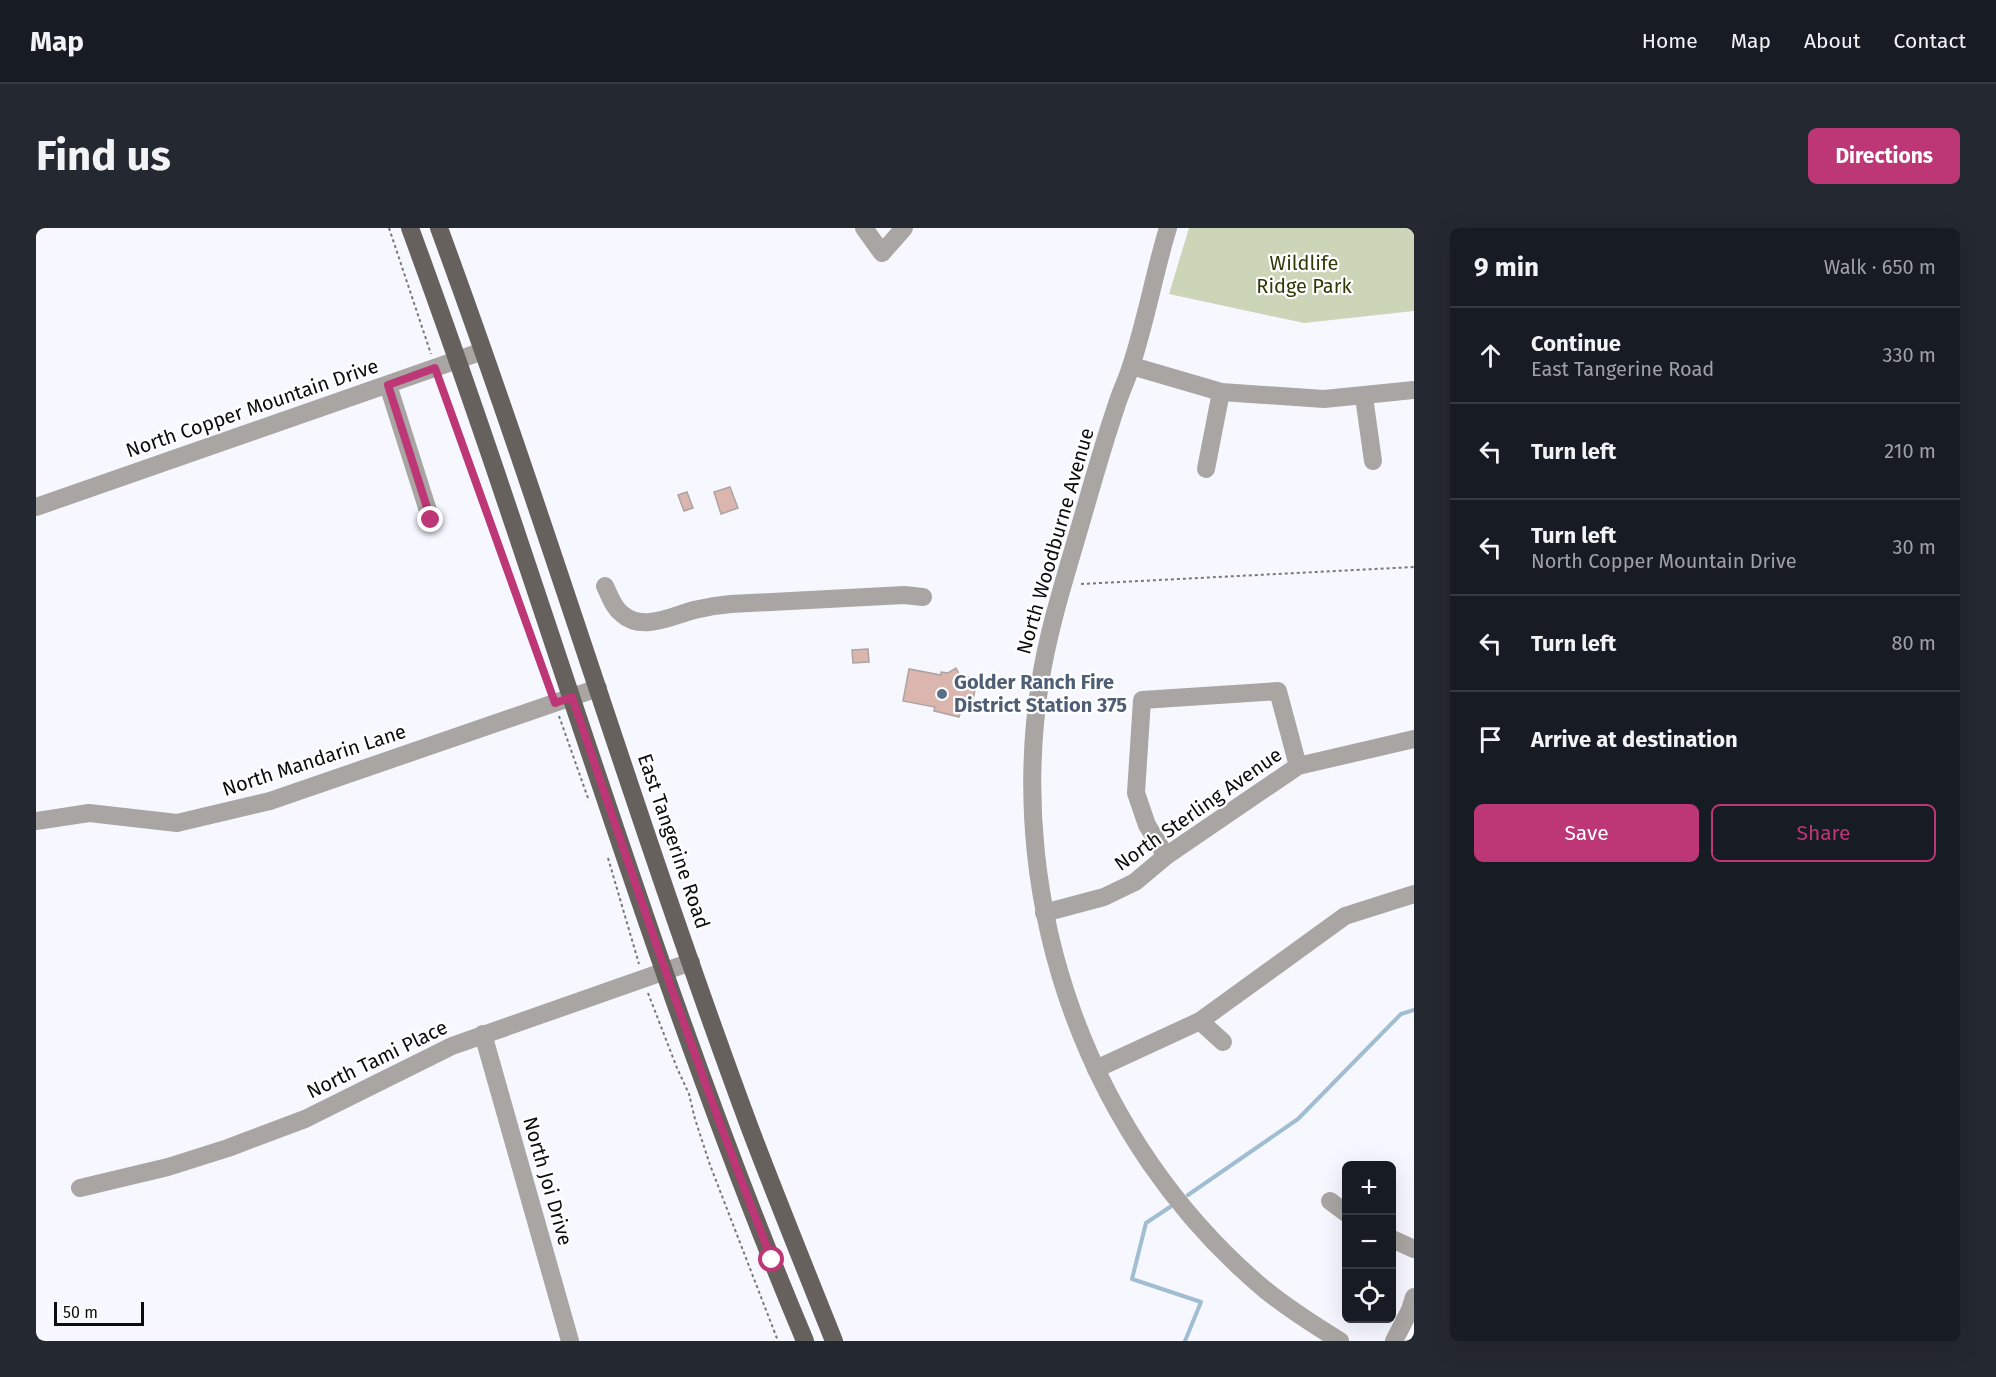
<!DOCTYPE html>
<html lang="en">
<head>
<meta charset="utf-8">
<style>
  :root { --surface:#171b24; --page:#242831; --text:#f1f3f6; --muted:#9ea1a6; --line:#363941; --accent:#bd3676 }
  body { margin:0; font-family:"Fira Sans",sans-serif; background:var(--page); color:var(--text) }
  .controls { position:absolute; right:18px; bottom:18px; display:grid; overflow:hidden; border-radius:9px; box-shadow:0 6px 24px #0002 }
  .controls button { width:54px; height:54px; display:grid; place-items:center; padding:0; border:0; border-bottom:2px solid var(--line); background:var(--surface); color:var(--text); font:30px sans-serif }
  .scale { position:absolute; left:18px; bottom:15px; width:90px; box-sizing:border-box; padding-left:6px; border:3px solid #0c0c0f; border-top:0; font-size:16px; line-height:21px; white-space:nowrap; color:#0c0c0f; -webkit-text-stroke:4px #fff; paint-order:stroke }
  .stop { position:absolute; width:18px; height:18px; margin:-14px; border:4px solid #bd3676; border-radius:50%; background:#fff }
  .stop.end { background:#bd3676; border-color:#fff; box-shadow:0 2px 6px #0008 }
  .list { margin:0; padding:0; list-style:none }
  h2 { display:flex; justify-content:space-between; align-items:center; height:78px; margin:0; padding:0 24px; font-size:26px }
  h2 small { font-size:20px; font-weight:400; color:var(--muted) }
  .list li { display:grid; grid-template-columns:39px 1fr auto; gap:18px; align-items:center; box-sizing:border-box; height:96px; padding:0 24px; border-top:2px solid var(--line) }
  .list b { display:block; font-size:22px; white-space:nowrap }
  .list p { margin:0; font-size:20px; white-space:nowrap; color:var(--muted) }
  .list em { font-size:20px; font-style:normal; color:var(--muted) }
  .actions { display:flex; gap:12px; padding:18px 24px }
  .actions a { flex:1; padding:14px 0; border:2px solid var(--accent); border-radius:9px; text-align:center; font-size:21px; color:var(--accent) }
  .actions .main { background:var(--accent); color:#fff }
  .icon { flex:none; width:33px; height:33px; fill:none; stroke:currentColor; stroke-width:2; stroke-linecap:round; stroke-linejoin:round }
  .map { position:relative; flex:none; width:1378px; height:1113px; overflow:hidden; border-radius:9px }
  header { display:flex; align-items:center; gap:36px; box-sizing:border-box; height:84px; padding:0 30px; background:var(--surface); border-bottom:2px solid var(--line) }
  header strong { font-size:28px }
  nav { display:flex; gap:33px; margin-inline-start:auto; font-size:21px }
  .intro { display:flex; align-items:center; justify-content:space-between; box-sizing:border-box; height:144px; padding:0 36px }
  h1 { margin:0; font-size:42px }
  .button { padding:15px 27px; border-radius:9px; background:var(--accent); color:#fff; font-size:21px; font-weight:700 }
  main { display:flex; gap:36px; padding:0 36px }
  aside { flex:1; background:var(--surface); border-radius:9px; box-shadow:0 6px 24px #0002 }
  .map>svg:first-child { display:block }
  .green { fill:#ccd5b7 }
  .lines { fill:none; stroke-linecap:round; stroke-linejoin:round }
  .stream { stroke:#a0bdd1; stroke-width:4 }
  .building { fill:#dab6af; stroke:#ada3a1; stroke-width:1.5 }
  .path { stroke:#76777c; stroke-width:2; stroke-dasharray:3 3; stroke-linecap:butt }
  .minor { stroke:#a8a5a2; stroke-width:18 }
  .major { stroke:#66615c; stroke-width:18 }
  .route { stroke:#bd3676; stroke-width:8 }
  .service-dot { fill:#5c6f8a; stroke:#fff; stroke-width:2 }
  .labels { text-anchor:middle; dominant-baseline:central; stroke-width:4.5; stroke-linejoin:round; paint-order:stroke }
  .park-label { font-size:20px; fill:#313a07; stroke:#fff }
  .street-label { font-size:20px; fill:#0c0c0f; stroke:#fff }
  .service-label { font-size:20px; font-weight:bold; fill:#4e5e75; stroke:#fff; text-anchor:start }
</style>
</head>
<body>
<header>
<strong>Map</strong>
<nav><a>Home</a><a>Map</a><a>About</a><a>Contact</a></nav>
</header>
<div class="intro"><h1>Find us</h1><a class="button">Directions</a></div>
<main>
<div class="map">
<svg width="1378" height="1113" viewBox="0 0 1378 1113">
  <rect width="100%" height="100%" fill="#f7f8ff"/>
  <path class="green" d="M1153,0h225v83l-110,12 -135,-29z"/>
  <g class="lines">
    <g class="stream">
      <path d="M1152,967l110,-76 103,-105 13,-4"/>
      <path d="M1134,979l-24,16 -14,56 69,23 -16,39"/>
    </g>
  </g>
  <g class="building">
    <path d="M694,259l8,21 -17,6 -7,-22z"/>
    <path d="M651,264l6,16 -9,3 -6,-16z"/>
    <path d="M832,421l1,13 -16,1 -1,-13z"/>
    <path d="M920,440l4,8 8,1 -3,11 10,2 -4,19 -9,-2 -3,10 -25,-6 1,-4 -32,-6 6,-32 32,6v-3l7,1z"/>
  </g>
  <g class="lines">
    <g class="path">
      <path d="M353,0l42,126"/>
      <path d="M404,154l110,306"/>
      <path d="M1045,356l333,-17"/>
      <path d="M523,488l30,85"/>
      <path d="M572,630l31,106"/>
      <path d="M612,765l29,75 12,26 6,25 15,46 68,176"/>
    </g>
    <g class="minor">
      <path d="M828,0l18,25 22,-25"/>
      <path d="M1132,0c-14,46 -22,93 -37,138 -4,14 -11,27 -15,41 -16,47 -29,96 -43,143 -13,44 -26,88 -33,133 -35,224 50,459 223,605 24,20 51,37 77,53"/>
      <path d="M1096,138l89,26 103,7 90,-9"/>
      <path d="M352,157l43,135"/>
      <path d="M1328,169l9,64"/>
      <path d="M1170,241l15,-77"/>
      <path d="M0,279l447,-156"/>
      <path d="M569,358c5,10 8,21 17,28 20,18 50,2 72,-4 12,-3 24,-5 37,-6l173,-9 19,2"/>
      <path d="M0,593l53,-8 88,10 93,-22 328,-113"/>
      <path d="M1130,628l-19,-31 -11,-32 6,-93 136,-9 20,75"/>
      <path d="M1008,685l60,-16 31,-15 31,-26 132,-90 116,-27"/>
      <path d="M1164,793l23,21"/>
      <path d="M447,806l87,307"/>
      <path d="M1060,841l104,-48 145,-105 69,-22"/>
      <path d="M44,960l88,-21 60,-19 77,-29 147,-73 239,-84"/>
      <path d="M1294,973l16,12"/>
      <path d="M1356,1011l22,10"/>
      <path d="M1358,1113l16,-31 4,-13"/>
    </g>
    <g class="major">
      <path d="M374,0c136,369 242,750 395,1113"/>
      <path d="M403,0c110,299 201,605 312,903 27,71 55,140 83,210"/>
    </g>
  </g>
  <g class="lines">
    <path class="route" d="M395,292l-43,-135 47,-17 120,335 17,-6c64,189 127,378 200,563"/>
  </g>
  <circle class="service-dot" cx="906" cy="466" r="6"/>
  <g class="labels">
    <g class="park-label">
      <text x="1268" y="35">Wildlife<tspan x="1268" dy="23">Ridge Park</tspan></text>
    </g>
    <g class="street-label">
      <text transform="translate(216 180) rotate(-19)">North Copper Mountain Drive</text>
      <text transform="translate(1019 313) rotate(-74)">North Woodburne Avenue</text>
      <text transform="translate(278 532) rotate(-18)">North Mandarin Lane</text>
      <text transform="translate(1162 581) rotate(-35)">North Sterling Avenue</text>
      <text transform="translate(638 613) rotate(71)">East Tangerine Road</text>
      <text transform="translate(341 831) rotate(-26)">North Tami Place</text>
      <text transform="translate(512 953) rotate(74)">North Joi Drive</text>
    </g>
    <g class="service-label">
      <text x="918" y="454">Golder Ranch Fire<tspan x="918" dy="23">District Station 375</tspan></text>
    </g>
  </g>
</svg>
<div class="controls">
<button>+</button>
<button>−</button>
<button><svg class="icon" aria-label="locate" viewBox="0 0 24 24"><circle cx="12" cy="12" r="6"/><path d="M12 2v4M12 18v4M2 12h4M18 12h4"/></svg></button>
</div>
<div class="scale">50 m</div>
<div class="stop" style="left:736px;top:1032px"></div>
<div class="stop end" style="left:395px;top:292px"></div>
</div>
<aside>
<h2>9 min<small>Walk · 650 m</small></h2>
<ul class="list">
<li><svg class="icon" aria-label="ahead" viewBox="0 0 24 24"><path d="M12 20V5M6 11l6-6 6 6"/></svg><div><b>Continue</b><p>East Tangerine Road</p></div><em>330 m</em></li>
<li><svg class="icon" aria-label="left" viewBox="0 0 24 24"><path d="M17 20v-9H6M10 6l-5 5 5 5"/></svg><div><b>Turn left</b></div><em>210 m</em></li>
<li><svg class="icon" aria-label="left" viewBox="0 0 24 24"><path d="M17 20v-9H6M10 6l-5 5 5 5"/></svg><div><b>Turn left</b><p>North Copper Mountain Drive</p></div><em>30 m</em></li>
<li><svg class="icon" aria-label="left" viewBox="0 0 24 24"><path d="M17 20v-9H6M10 6l-5 5 5 5"/></svg><div><b>Turn left</b></div><em>80 m</em></li>
<li><svg class="icon" aria-label="arrive" viewBox="0 0 24 24"><path d="M6 21V4h12l-3 4 3 4H6"/></svg><div><b>Arrive at destination</b></div></li>
</ul>
<div class="actions"><a class="main">Save</a><a>Share</a></div>
</aside>
</main>
</body>
</html>
